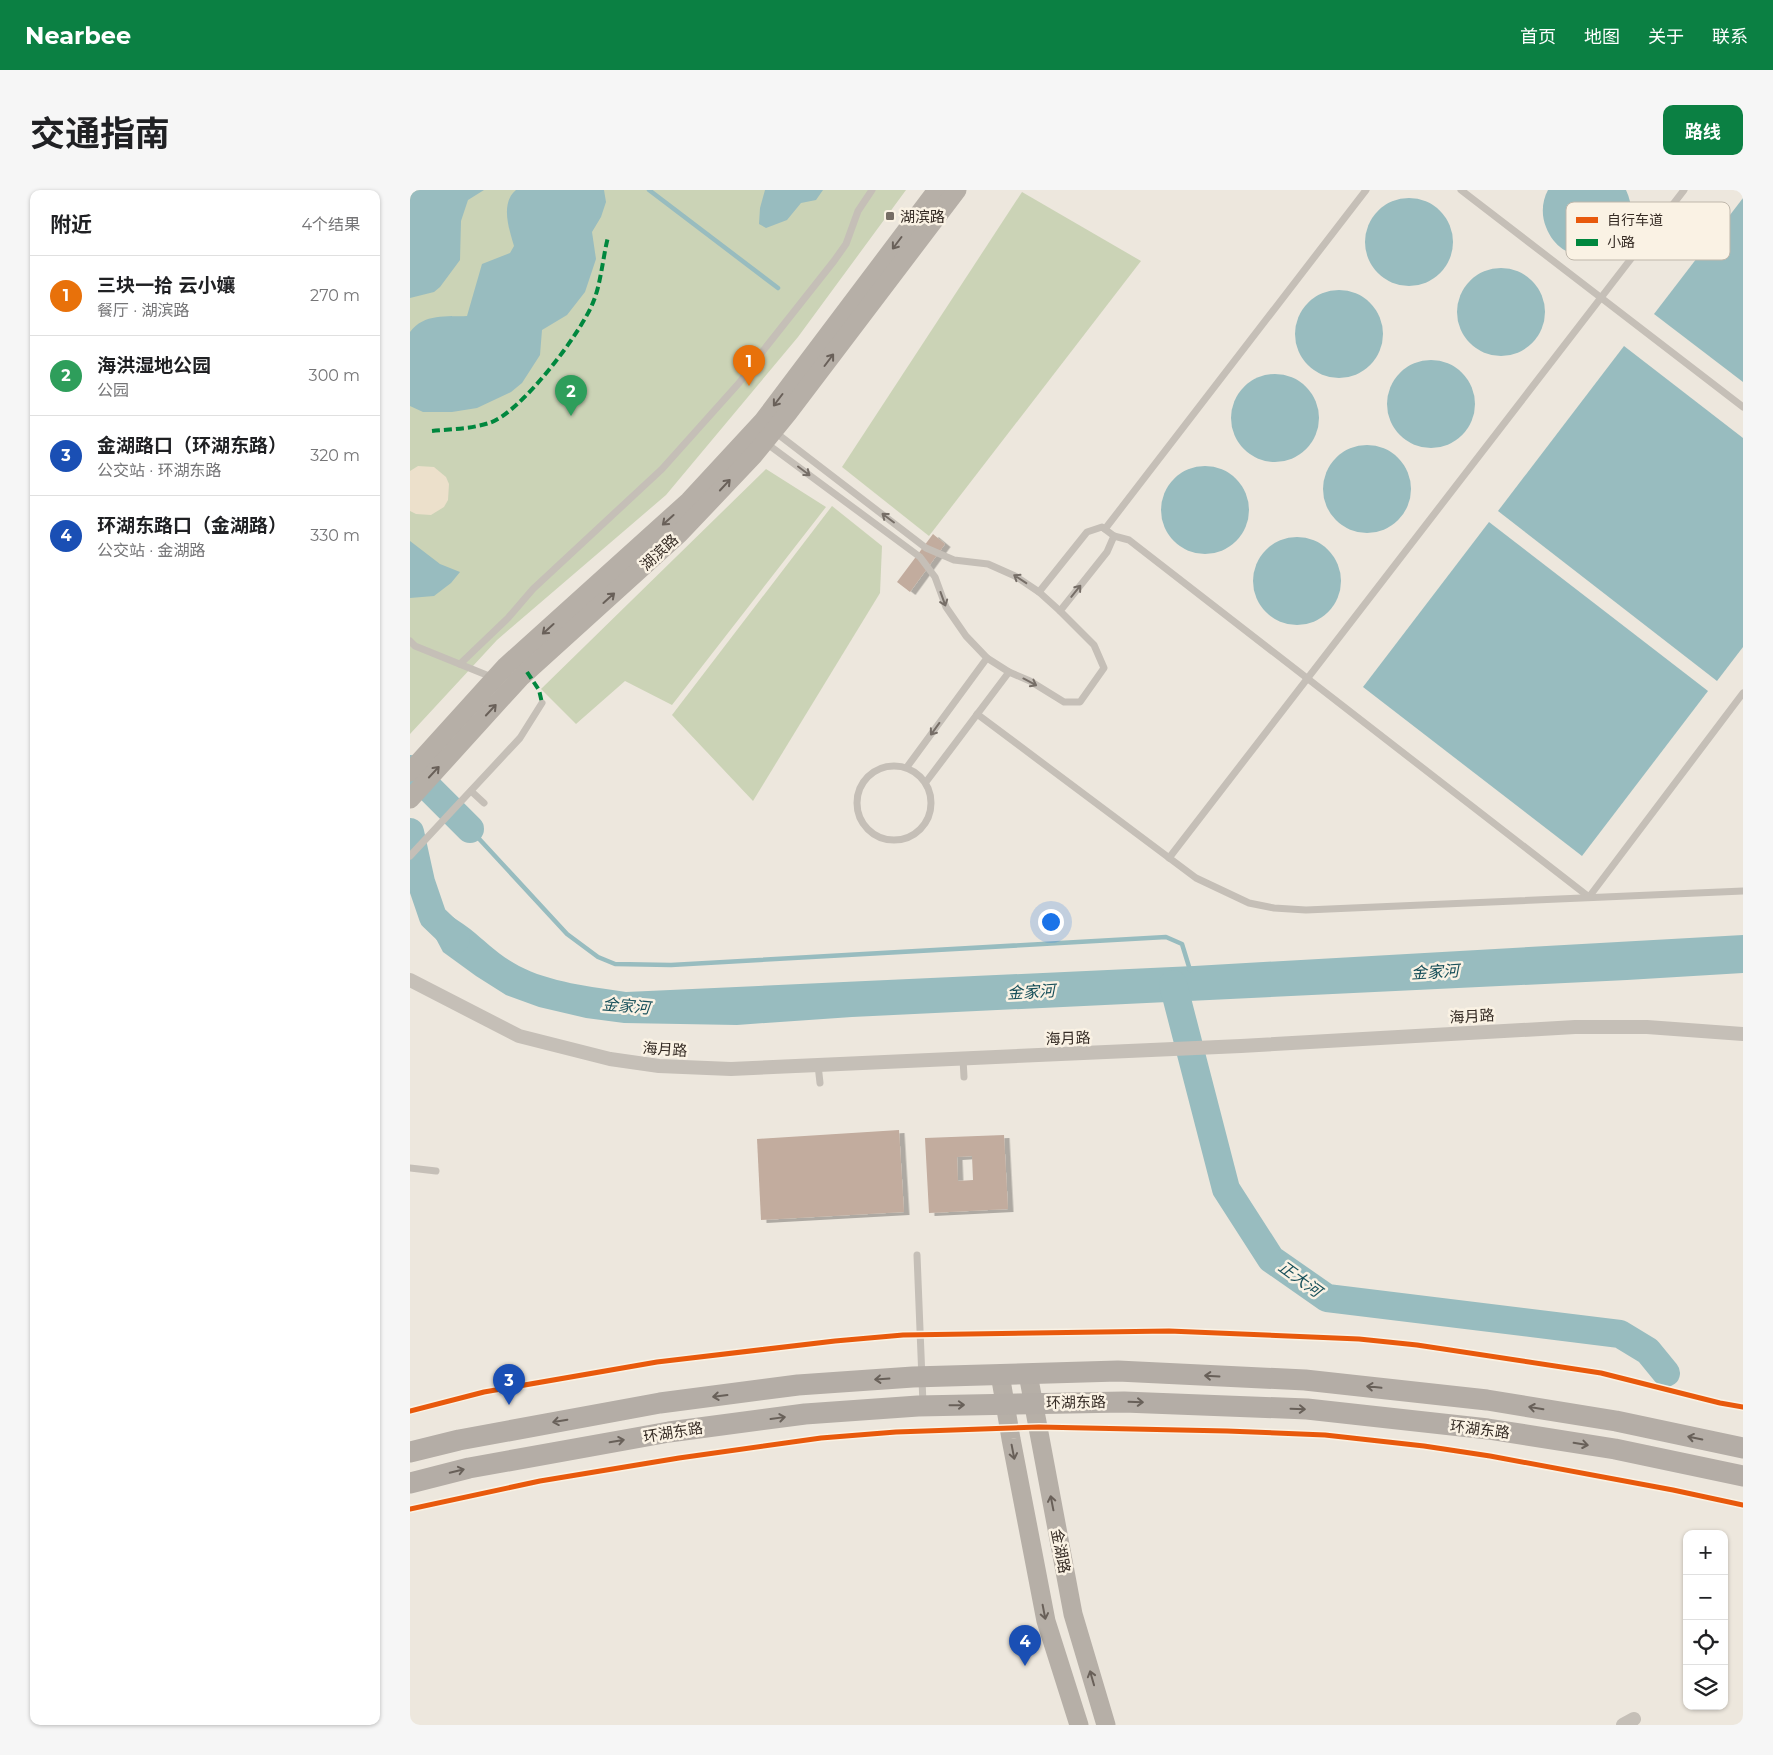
<!DOCTYPE html>
<html lang="zh">
<head>
<meta charset="utf-8">
<style>
  :root { --surface:#fff; --page:#f6f6f6; --text:#202124; --muted:#757577; --line:#e0e0e0; --accent:#0b8043 }
  body { margin:0; font-family:Montserrat,"Noto Sans SC",sans-serif; background:var(--page); color:var(--text) }
  .controls { position:absolute; right:15px; bottom:15px; display:grid; overflow:hidden; border-radius:10px; box-shadow:0 1px 4px #0004 }
  .controls button { width:45px; height:45px; display:grid; place-items:center; padding:0; border:0; border-bottom:1px solid var(--line); background:var(--surface); color:var(--text); font:25px sans-serif }
  .you { position:absolute; left:640px; top:731px; width:18px; height:18px; margin:-12px; border:4px solid #fff; border-radius:50%; background:#1a73e8; box-shadow:0 0 0 8px #1a73e833 }
  .badge { display:grid; place-items:center; width:32px; height:32px; border-radius:50%; background:var(--accent); color:#fff; font-size:16px; font-weight:700 }
  .pin { position:absolute; translate:-50% -41px; filter:drop-shadow(0 1px 2px #0008) }
  .pin::after { content:''; position:absolute; top:26px; width:18px; height:15px; background:inherit; clip-path:polygon(0 0,100% 0,50% 100%) }
  .list { margin:0; padding:0; list-style:none }
  h2 { display:flex; justify-content:space-between; align-items:center; height:65px; margin:0; padding:0 20px; font-size:21px }
  h2 small { font-size:16px; font-weight:400; color:var(--muted) }
  .list li { display:grid; grid-template-columns:32px 1fr auto; gap:15px; align-items:center; box-sizing:border-box; height:80px; padding:0 20px; border-top:1px solid var(--line) }
  .list b { display:block; font-size:19px; white-space:nowrap }
  .list p { margin:0; font-size:16px; white-space:nowrap; color:var(--muted) }
  .list em { font-size:16px; font-style:normal; color:var(--muted) }
  .icon { flex:none; width:28px; height:28px; fill:none; stroke:currentColor; stroke-width:2; stroke-linecap:round; stroke-linejoin:round }
  .map { position:relative; flex:none; width:1333px; height:1535px; overflow:hidden; border-radius:10px }
  header { display:flex; align-items:center; gap:30px; box-sizing:border-box; height:70px; padding:0 25px; background:var(--accent); color:#fff }
  header strong { font-size:24px }
  nav { display:flex; gap:28px; margin-inline-start:auto; font-size:18px }
  .intro { display:flex; align-items:center; justify-content:space-between; box-sizing:border-box; height:120px; padding:0 30px }
  h1 { margin:0; font-size:35px }
  .button { padding:12px 22px; border-radius:10px; background:var(--accent); color:#fff; font-size:18px; font-weight:700 }
  main { display:flex; gap:30px; padding:0 30px }
  aside { flex:1; background:var(--surface); border-radius:10px; box-shadow:0 1px 4px #0004 }
  .map>svg:first-child { display:block }
  .green { fill:#cbd3b6 }
  .plaza { fill:#ece0cb }
  .water { fill:#98bcbf }
  .lines { fill:none; stroke-linecap:round; stroke-linejoin:round }
  .stream { stroke:#98bcbf; stroke-width:4.5 }
  .canal { stroke:#98bcbf; stroke-width:16 }
  .river { stroke:#98bcbf; stroke-width:28 }
  .building { fill:#c2ac9e; fill-rule:evenodd; filter:url(#shadow) }
  .lane { stroke:#c5bfb7; stroke-width:7 }
  .street { stroke:#c5bfb7; stroke-width:14 }
  .secondary { stroke:#b6afa7; stroke-width:19 }
  .primary { stroke:#b4ada6; stroke-width:21 }
  .quiet { stroke:#00873e; stroke-width:4; stroke-dasharray:8 4; stroke-linecap:butt }
  .cycleway-casing { stroke:#faf2e4; stroke-width:8 }
  .cycleway { stroke:#e8590c; stroke-width:5 }
  .oneway { stroke:#696059 }
  .oneway2 { stroke:#766e67 }
  .oneway3 { stroke:#686059 }
  .poi-dot { fill:#766d65; stroke:#faf2e4; stroke-width:2 }
  .labels { text-anchor:middle; dominant-baseline:central; stroke-width:5; stroke-linejoin:round; paint-order:stroke }
  .poi-label { font-size:15px; fill:#362c25; stroke:#faf2e4; text-anchor:start }
  .street-label { font-size:15px; fill:#362c25; stroke:#faf2e4 }
  .water-label { font-size:16px; font-style:italic; fill:#18505a; stroke:#faf2e4 }
  .key { fill:#faf2e4; stroke:#bfb7ab; stroke-width:1 }
  .key-label { font-size:14px; fill:#362c25 }
</style>
</head>
<body>
<header>
<strong>Nearbee</strong>
<nav><a>首页</a><a>地图</a><a>关于</a><a>联系</a></nav>
</header>
<div class="intro"><h1>交通指南</h1><a class="button">路线</a></div>
<main>
<aside>
<h2>附近<small>4个结果</small></h2>
<ul class="list">
<li><span class="badge" style="background:#e8710a">1</span><div><b>三块一拾 云小孃</b><p>餐厅 · 湖滨路</p></div><em>270 m</em></li>
<li><span class="badge" style="background:#2e9e5b">2</span><div><b>海洪湿地公园</b><p>公园</p></div><em>300 m</em></li>
<li><span class="badge" style="background:#1a4fb4">3</span><div><b>金湖路口（环湖东路）</b><p>公交站 · 环湖东路</p></div><em>320 m</em></li>
<li><span class="badge" style="background:#1a4fb4">4</span><div><b>环湖东路口（金湖路）</b><p>公交站 · 金湖路</p></div><em>330 m</em></li>
</ul>
</aside>
<div class="map">
<svg width="1333" height="1535" viewBox="0 0 1333 1535">
  <defs>
    <filter id="shadow"><feDropShadow dx="5.5" dy="3" stdDeviation="0" flood-color="#0004"/></filter>
  </defs>
  <rect width="100%" height="100%" fill="#ede7dd"/>
  <g class="green">
    <path d="M0,0h496l-108,147 -132,158 -169,145 -87,94z"/>
    <path d="M612,2l119,69 -212,275 -87,-69z"/>
    <path d="M356,279l60,38 -154,198 -47,-24 -49,43 -35,-35z"/>
    <path d="M422,316l50,40 -2,47 -127,208 -81,-86z"/>
  </g>
  <path class="plaza" d="M8,276l16,1 12,10 3,7 -1,16 -4,7 -13,8 -15,-1 -6,-3v-40z"/>
  <g class="water">
    <path d="M0,0h74l-16,10 -7,21 -1,39 -20,27 -6,5 -24,6z"/>
    <path d="M106,0h88l2,12 -5,15 -9,15 4,27 -11,33 -18,23 -25,15 -2,25 -18,28 -11,9 -34,16 -25,4h-29l-13,-6v-74c14,-19 37,-15 57,-16l15,-52 28,-11 4,-7c-5,-17 -14,-43 2,-56z"/>
    <path d="M355,0h58l-7,10 -15,3 -14,17 -21,8 -7,-4 1,-16z"/>
    <path d="M1138,0h78c27,58 -58,94 -80,37 -5,-12 -4,-26 2,-37z"/>
    <circle cx="999" cy="52" r="44"/>
    <path d="M1333,8v184l-89,-68z"/>
    <circle cx="1091" cy="122" r="44"/>
    <circle cx="929" cy="144" r="44"/>
    <path d="M1214,156l119,92v209l-26,34 -219,-170z"/>
    <circle cx="1021" cy="214" r="44"/>
    <circle cx="865" cy="228" r="44"/>
    <circle cx="957" cy="299" r="44"/>
    <circle cx="795" cy="320" r="44"/>
    <path d="M1079,332l219,169 -126,165 -219,-169z"/>
    <circle cx="887" cy="391" r="44"/>
    <path d="M0,351l30,23 20,8 -9,11 -17,13 -24,2z"/>
    <path d="M32,720c9,6 19,12 28,19 16,13 30,27 49,37 30,16 73,21 107,26l568,-26 549,-31v38l-116,7 -775,37 -115,8 -113,-2 -38,-5 -47,-11 -33,-12 -30,-19 -33,-24 -20,-38z"/>
  </g>
  <g class="lines">
    <g class="stream">
      <path d="M239,0l129,98"/>
      <path d="M60,639l97,105 31,23 17,7 56,1 495,-28 16,7 8,26"/>
    </g>
    <path class="canal" d="M0,686l8,-9"/>
    <g class="river">
      <path d="M0,579l60,60"/>
      <path d="M0,642l11,50 12,35 23,22"/>
      <path d="M763,794l53,205 45,70 56,39 293,36 28,17 18,22"/>
    </g>
  </g>
  <g class="building">
    <path d="M523,344l12,10 -35,48 -13,-10z"/>
    <path d="M489,940l5,82 -143,8 -4,-81z"/>
    <path d="M594,945l4,74 -79,4 -4,-75zM562,966l1,24 -15,1 -1,-24z"/>
  </g>
  <g class="lines">
    <g class="lane">
      <path d="M1051,0l282,217"/>
      <path d="M365,242l151,116 28,12 34,4 27,12 24,16 48,-60 15,-5 12,9 -7,16 -47,59 34,34 10,23 -24,34h-16l-34,-21 -21,-9 -22,-14"/>
      <path d="M356,253l154,114 15,20 11,30 20,29 21,22 -80,109"/>
      <path d="M695,339l261,-339"/>
      <path d="M704,346l15,4 460,357 154,-204"/>
      <path d="M629,402l21,19"/>
      <path d="M0,451l5,5 79,32"/>
      <path d="M50,474l48,-46 25,-29 129,-120 77,-86 27,-36 68,-86 12,-17 12,-33 14,-21"/>
      <path d="M567,524l219,164 53,25 25,5 32,2 437,-19"/>
      <circle cx="484" cy="613" r="37"/>
      <path d="M516,592l83,-110"/>
      <path d="M61,601l13,12"/>
      <path d="M0,666l110,-118 22,-35"/>
      <path d="M759,668l515,-668"/>
      <path d="M553,869l1,18"/>
      <path d="M408,875l2,18"/>
      <path d="M0,978l26,3"/>
      <path d="M507,1065l6,149"/>
    </g>
    <g class="street">
      <path d="M0,790l109,56 91,23 49,7 72,3 87,-4 423,-19 334,-19h72l96,7"/>
      <path d="M1213,1535l11,-6"/>
    </g>
    <g class="secondary">
      <path d="M0,582l96,-106 183,-165 74,-80 174,-231"/>
      <path d="M0,609l110,-121 159,-144 74,-78 35,-43 169,-223"/>
      <path d="M590,1184l11,65 35,182 33,104"/>
      <path d="M618,1184l45,240 33,111"/>
    </g>
    <g class="primary">
      <path d="M0,1262l49,-12 201,-37 138,-18 115,-8 205,-6 187,9 182,20 129,21 127,27"/>
      <path d="M0,1293l59,-15 200,-36 136,-18 113,-8 206,-4 183,7 181,20 127,20 128,27"/>
    </g>
    <g class="quiet">
      <path d="M22,241c19,-2 39,-2 57,-8 31,-9 94,-92 105,-123 7,-18 9,-43 14,-63"/>
      <path d="M117,482l12,18 3,13"/>
    </g>
    <g class="cycleway-casing">
      <g id="cycleway">
        <path d="M0,1221l74,-19 173,-30 178,-21 68,-6 266,-4 190,8 58,6 184,28 119,30 23,4"/>
        <path d="M0,1319l130,-28 139,-23 142,-20 75,-6 143,-5 188,4 98,4 99,11 66,10 183,34 70,15"/>
      </g>
    </g>
    <use href="#cycleway" class="cycleway"/>
  </g>
  <defs><path id="oneway-shaft" d="M-6 0H5M1.5-3L5.5 0L1.5 3" fill="none" stroke-width="1.6" stroke-linecap="round" stroke-linejoin="round" transform="scale(1.25)"/></defs>
  <g class="oneway">
    <use href="#oneway-shaft" transform="translate(487 53) rotate(127)"/>
    <use href="#oneway-shaft" transform="translate(419 170) rotate(-53)"/>
    <use href="#oneway-shaft" transform="translate(368 210) rotate(127)"/>
    <use href="#oneway-shaft" transform="translate(315 295) rotate(-47)"/>
    <use href="#oneway-shaft" transform="translate(258 330) rotate(138)"/>
    <use href="#oneway-shaft" transform="translate(199 408) rotate(-42)"/>
    <use href="#oneway-shaft" transform="translate(138 439) rotate(138)"/>
    <use href="#oneway-shaft" transform="translate(81 520) rotate(-47)"/>
    <use href="#oneway-shaft" transform="translate(24 582) rotate(-47)"/>
    <use href="#oneway-shaft" transform="translate(603 1262) rotate(79)"/>
    <use href="#oneway-shaft" transform="translate(642 1313) rotate(-101)"/>
    <use href="#oneway-shaft" transform="translate(634 1422) rotate(79)"/>
    <use href="#oneway-shaft" transform="translate(682 1488) rotate(-106)"/>
  </g>
  <g class="oneway2">
    <use href="#oneway-shaft" transform="translate(394 281) rotate(37)"/>
    <use href="#oneway-shaft" transform="translate(478 328) rotate(-143)"/>
    <use href="#oneway-shaft" transform="translate(610 389) rotate(-147)"/>
    <use href="#oneway-shaft" transform="translate(666 401) rotate(-51)"/>
    <use href="#oneway-shaft" transform="translate(533 409) rotate(70)"/>
    <use href="#oneway-shaft" transform="translate(620 492) rotate(28)"/>
    <use href="#oneway-shaft" transform="translate(525 539) rotate(126)"/>
  </g>
  <g class="oneway3">
    <use href="#oneway-shaft" transform="translate(802 1186) rotate(-177)"/>
    <use href="#oneway-shaft" transform="translate(472 1189) rotate(176)"/>
    <use href="#oneway-shaft" transform="translate(964 1197) rotate(-174)"/>
    <use href="#oneway-shaft" transform="translate(310 1206) rotate(173)"/>
    <use href="#oneway-shaft" transform="translate(726 1212) rotate(2)"/>
    <use href="#oneway-shaft" transform="translate(547 1215) rotate(-1)"/>
    <use href="#oneway-shaft" transform="translate(1126 1218) rotate(-171)"/>
    <use href="#oneway-shaft" transform="translate(888 1219) rotate(2)"/>
    <use href="#oneway-shaft" transform="translate(368 1228) rotate(-8)"/>
    <use href="#oneway-shaft" transform="translate(150 1231) rotate(170)"/>
    <use href="#oneway-shaft" transform="translate(1285 1248) rotate(-168)"/>
    <use href="#oneway-shaft" transform="translate(207 1251) rotate(-10)"/>
    <use href="#oneway-shaft" transform="translate(1171 1254) rotate(9)"/>
    <use href="#oneway-shaft" transform="translate(47 1281) rotate(-14)"/>
  </g>
  <rect class="poi-dot" x="475" y="21" width="10" height="10" rx="2.5"/>
  <g class="labels">
    <g class="poi-label">
      <text x="490" y="26">湖滨路</text>
    </g>
    <g class="street-label">
      <text transform="translate(249 362) rotate(-43)">湖滨路</text>
      <text transform="translate(1062 826) rotate(-3)">海月路</text>
      <text transform="translate(658 848) rotate(-2)">海月路</text>
      <text transform="translate(255 859) rotate(4)">海月路</text>
      <text transform="translate(666 1212) rotate(-1)">环湖东路</text>
      <text transform="translate(1070 1239) rotate(7)">环湖东路</text>
      <text transform="translate(263 1242) rotate(-9)">环湖东路</text>
      <text transform="translate(651 1361) rotate(79)">金湖路</text>
    </g>
    <g class="water-label">
      <text transform="translate(1025 782) rotate(-3)">金家河</text>
      <text transform="translate(621 802) rotate(-3)">金家河</text>
      <text transform="translate(216 816) rotate(5)">金家河</text>
      <text transform="translate(890 1089) rotate(36)">正大河</text>
    </g>
  </g>
  <rect x="1156" y="12" width="164" height="58" rx="8" class="key"/>
  <rect x="1166" y="27" width="22" height="6" fill="#e8590c"/>
  <rect x="1166" y="49" width="22" height="7" fill="#00873e"/>
  <g class="key-label">
    <text x="1197" y="35">自行车道</text>
    <text x="1197" y="57">小路</text>
  </g>
</svg>
<div class="controls">
<button>+</button>
<button>−</button>
<button><svg class="icon" aria-label="locate" viewBox="0 0 24 24"><circle cx="12" cy="12" r="6"/><path d="M12 2v4M12 18v4M2 12h4M18 12h4"/></svg></button>
<button><svg class="icon" aria-label="layers" viewBox="0 0 24 24"><path d="M12 4l9 5-9 5-9-5zM3 14l9 5 9-5"/></svg></button>
</div>
<div class="you"></div>
<div class="pin badge" style="left:339px;top:196px;background:#e8710a">1</div>
<div class="pin badge" style="left:161px;top:226px;background:#2e9e5b">2</div>
<div class="pin badge" style="left:99px;top:1215px;background:#1a4fb4">3</div>
<div class="pin badge" style="left:615px;top:1476px;background:#1a4fb4">4</div>
</div>
</main>
</body>
</html>
